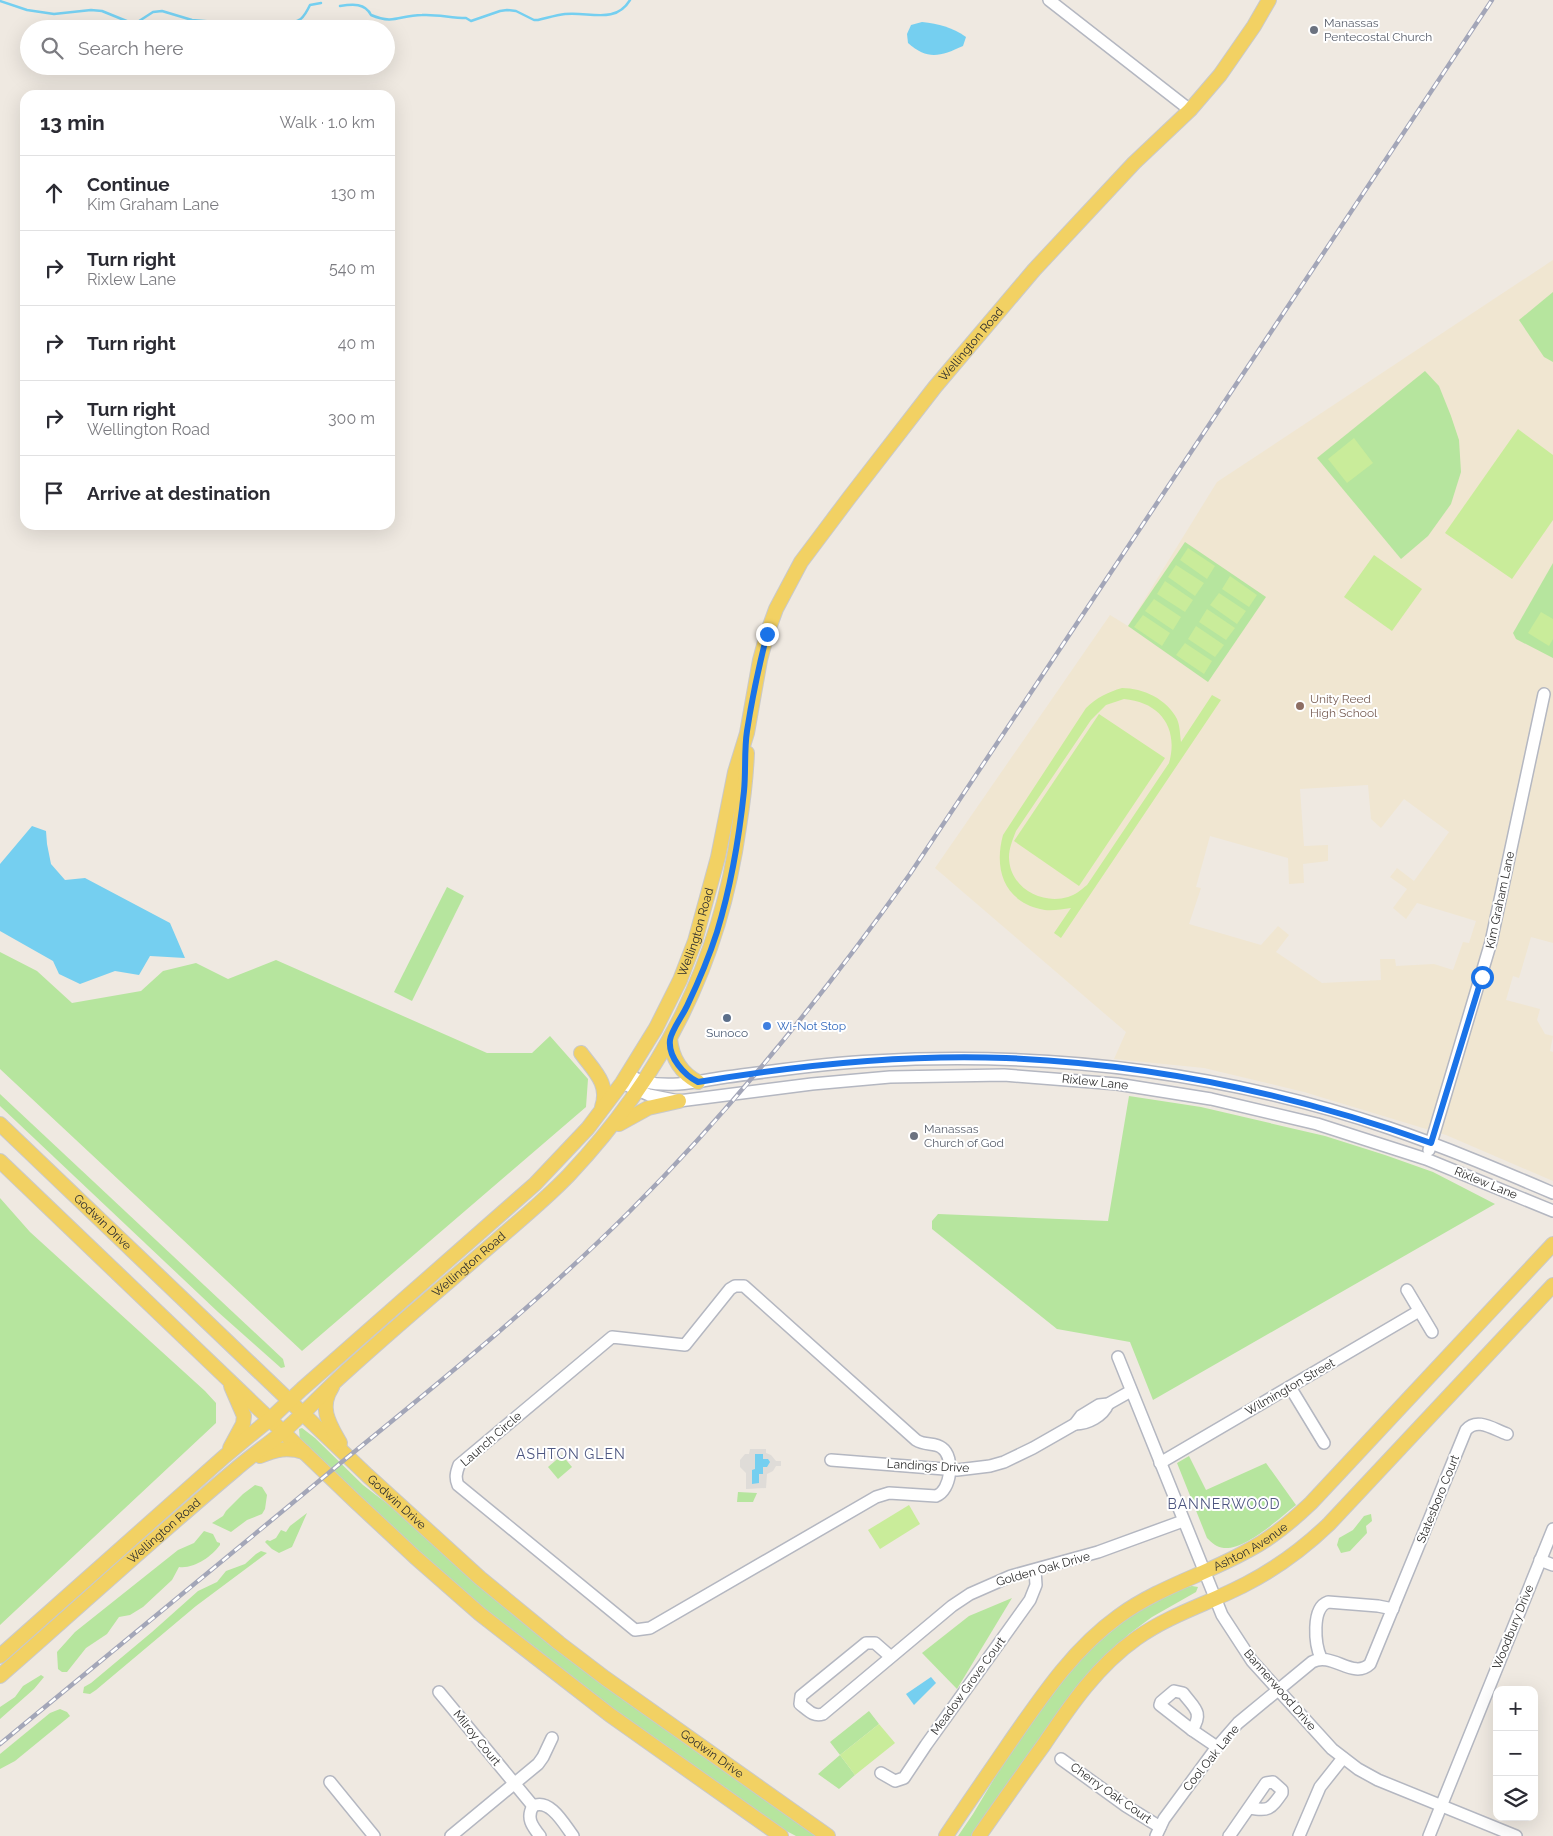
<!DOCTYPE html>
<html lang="en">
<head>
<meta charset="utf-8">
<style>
  :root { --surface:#fff; --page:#f7f7f7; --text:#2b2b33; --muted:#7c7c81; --line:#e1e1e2 }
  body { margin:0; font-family:Raleway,sans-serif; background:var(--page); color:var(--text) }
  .controls { position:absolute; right:15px; bottom:15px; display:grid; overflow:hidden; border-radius:10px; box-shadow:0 5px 20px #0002 }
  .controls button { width:45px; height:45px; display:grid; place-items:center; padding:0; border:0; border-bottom:1px solid var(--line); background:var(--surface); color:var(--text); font:25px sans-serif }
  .stop { position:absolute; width:15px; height:15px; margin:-11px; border:4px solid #1a73e8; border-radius:50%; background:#fff }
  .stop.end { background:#1a73e8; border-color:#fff; box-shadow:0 1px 5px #0008 }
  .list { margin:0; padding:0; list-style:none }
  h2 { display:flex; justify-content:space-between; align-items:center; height:65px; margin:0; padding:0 20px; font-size:21px }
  h2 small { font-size:16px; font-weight:400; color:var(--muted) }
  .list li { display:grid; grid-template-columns:32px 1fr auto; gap:15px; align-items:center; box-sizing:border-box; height:75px; padding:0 20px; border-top:1px solid var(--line) }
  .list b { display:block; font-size:19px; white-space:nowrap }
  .list p { margin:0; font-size:16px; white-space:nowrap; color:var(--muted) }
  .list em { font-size:16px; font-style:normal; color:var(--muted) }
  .icon { flex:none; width:28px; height:28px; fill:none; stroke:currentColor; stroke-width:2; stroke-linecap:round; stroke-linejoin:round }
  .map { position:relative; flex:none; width:1553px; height:1836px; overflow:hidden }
  .search { position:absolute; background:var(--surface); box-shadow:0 5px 20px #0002; left:20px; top:20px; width:375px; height:55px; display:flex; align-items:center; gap:12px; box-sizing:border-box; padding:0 18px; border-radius:28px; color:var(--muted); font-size:19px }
  .panel { position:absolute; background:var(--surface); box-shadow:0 5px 20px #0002; left:20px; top:90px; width:375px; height:440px; border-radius:15px }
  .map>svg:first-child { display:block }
  .education { fill:#f0e6d1; fill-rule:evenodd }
  .green { fill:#b6e59e }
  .pitch { fill:#c9ec9a; fill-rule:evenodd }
  .plaza { fill:#dfdcd8 }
  .water { fill:#75cff0 }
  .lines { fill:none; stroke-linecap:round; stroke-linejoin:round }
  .stream { stroke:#75cff0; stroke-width:2.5 }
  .minor-casing { stroke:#b4b7c1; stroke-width:14 }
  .major-casing { stroke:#c9c9c9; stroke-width:16 }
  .minor { stroke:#fff; stroke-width:11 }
  .major { stroke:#f2d163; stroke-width:14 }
  .rail-casing { stroke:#a3a6b8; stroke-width:4.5 }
  .rail { stroke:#fff; stroke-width:2.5; stroke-dasharray:8; stroke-linecap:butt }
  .route { stroke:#1a73e8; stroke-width:6 }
  .worship-dot { fill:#6b7280; stroke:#fff; stroke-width:2 }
  .education-dot { fill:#8d6e63; stroke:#fff; stroke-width:2 }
  .service-dot { fill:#5c6f8a; stroke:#fff; stroke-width:2 }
  .shop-dot { fill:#3f7fe0; stroke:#fff; stroke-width:2 }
  .labels { text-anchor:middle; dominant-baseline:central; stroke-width:4; stroke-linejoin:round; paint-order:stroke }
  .worship-label { font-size:12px; fill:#5b616d; stroke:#fff; text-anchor:start }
  .street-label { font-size:12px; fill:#2e2e2e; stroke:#fff }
  .education-label { font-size:12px; fill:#785e54; stroke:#fff; text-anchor:start }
  .shop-label { font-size:12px; fill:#366cbe; stroke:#fff; text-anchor:start }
  .service-label { font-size:12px; fill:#4e5e75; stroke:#fff }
  .neighbourhood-label { font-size:14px; letter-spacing:1px; fill:#4d5680; stroke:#fff }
</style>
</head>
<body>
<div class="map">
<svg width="1553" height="1836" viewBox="0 0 1553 1836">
  <rect width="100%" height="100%" fill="#efe9e1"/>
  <path class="education" d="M1553,260v683l-22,-6 -12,41 -6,-2 -7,24 34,9 -3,11 8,14 8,2 -3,15 3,1v129l-107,-46 -142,-43 -100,-24 -90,-9 12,-27 -191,-164 175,-253 18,11 89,-144zM1368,785l3,34 10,9 23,-29 45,33 -35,49 -17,-13 -7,9 17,12 -14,19 13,11 11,-16 59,18 -7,22 -6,-1 -10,28 -19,-6 -38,2 -1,-7h-15l1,21 -59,3 -46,-31 13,-17 -11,-9 -17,19 -72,-21 12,-36 -5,-1 14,-51 78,22 1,26 15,-1 -1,-19 25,-3v-16l-24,1 -4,-57z"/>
  <g class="green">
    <path d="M1553,292v70l-9,-5 -25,-37z"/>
    <path d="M1425,371l14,15 12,30 8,24 2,32 -10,32 -23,32 -27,23 -84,-101z"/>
    <path d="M1185,542l81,55 -58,85 -80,-56z"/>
    <path d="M1553,563v95l-37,-19 -3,-6z"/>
    <path d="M447,887l17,9 -52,105 -18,-9z"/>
    <path d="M0,952l37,19 35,32 69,-12 22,-20 33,-8 32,16 48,-19 211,93h45l18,-17 38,43 -2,28 -284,244 -302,-282z"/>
    <path d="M0,1094l283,265 2,8 -4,1 -63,-56 -218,-206z"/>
    <path d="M1129,1096l72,11 124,29 60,19 48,17 62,32 -342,196 -23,-58 -73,-13 -125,-100v-8l6,-7 170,7z"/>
    <path d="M0,1198l30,34 175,159 11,12v20l-216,202z"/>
    <path d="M302,1428l13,10 48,47 454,351h-21l-23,-12 -213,-153 -105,-86 -155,-144 -1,-12z"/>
    <path d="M562,1455l10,12 -14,12 -10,-12z"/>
    <path d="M1189,1456l17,34 60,-27 30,42c-16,13 -51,45 -72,43 -8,-1 -12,-5 -17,-10l-30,-75z"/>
    <path d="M255,1485l7,2 5,8 -2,14 -3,5 -15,6 -16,12 -19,-9 11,-7 3,-5 17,-17z"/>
    <path d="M738,1492l19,1 -4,9h-16z"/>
    <path d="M307,1513l-15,34 -13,6 -7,-4 -7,-7 2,-2 3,1 6,-3 5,-8 5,2 4,-6z"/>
    <path d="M1371,1514l1,7 -6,5 1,7 -17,18 -9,2 -4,-8 2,-7 14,-8 11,-14z"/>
    <path d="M204,1531l9,3 4,8 3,1v2c-9,12 -26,24 -41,22l-7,13 -29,27 -13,8 -11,2 -12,17 -21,14 -19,24h-5l-4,-3 -1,-17 18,-20 103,-82 16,-7z"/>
    <path d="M261,1551l6,2 -71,53 -100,84 -6,4 -7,-1 1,-6 7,-4 61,-51 46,-41 19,-9 9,-11 19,-7 11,-10z"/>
    <path d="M1192,1586l6,1 -2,5 -44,25 -23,17 -42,44 -115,158h-14l15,-22 39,-65 58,-80 30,-28 29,-24 45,-27z"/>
    <path d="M1012,1598l-55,91 -35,-36 47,-37z"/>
    <path d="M41,1675l3,2 -10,12 -34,30v-12l15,-10 8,-11z"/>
    <path d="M60,1709l7,3 3,4 -55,45 -15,8v-15l50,-41z"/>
    <path d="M869,1711l10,13 -39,31 15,20 -16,14 -21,-15 22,-19 -10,-13z"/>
  </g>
  <g class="pitch">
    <path d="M1518,429l35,26v65l-41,59 -67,-46z"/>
    <path d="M1354,438l19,25 -26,20 -19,-24z"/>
    <path d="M1188,548l27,18 -8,13 -27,-19z"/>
    <path d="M1374,555l48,34 -30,42 -48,-34z"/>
    <path d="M1176,565l28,18 -9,13 -27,-19z"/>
    <path d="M1230,576l27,19 -8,12 -27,-18z"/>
    <path d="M1165,581l28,19 -8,12 -28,-18z"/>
    <path d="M1219,593l27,18 -9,13 -27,-19z"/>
    <path d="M1154,599l27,18 -8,13 -28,-19z"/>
    <path d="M1207,609l28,19 -9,12 -27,-18z"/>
    <path d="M1541,612l12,7v20l-4,7 -21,-13z"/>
    <path d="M1143,615l27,18 -8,13 -28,-19z"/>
    <path d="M1196,626l28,19 -9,12 -27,-18z"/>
    <path d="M1185,643l27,18 -8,13 -28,-19z"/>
    <path d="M1122,688c21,0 45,11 55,31 3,7 3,16 4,23l31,-47 9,5 -160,238 -7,-5 17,-25c-10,1 -21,4 -31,1 -37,-9 -46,-41 -37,-74l83,-127c10,-10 22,-16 36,-20zM1124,699c36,3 55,29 45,64l-82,122c-6,5 -12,10 -19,12 -27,8 -59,-10 -59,-40 0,-9 4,-18 7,-26l75,-111 15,-15z"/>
    <path d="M1099,714l66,44 -86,128 -65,-45z"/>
    <path d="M909,1505l11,19 -40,25 -12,-19z"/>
    <path d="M879,1724l16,19 -40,32 -15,-20z"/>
  </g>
  <path class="plaza" d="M750,1449h16v4l5,2 5,6h5v5h-5l-3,5 -6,3 -1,14 -20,1v-16l-6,-6v-7l5,-6h4z"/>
  <g class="water">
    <path d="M922,22c17,2 30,5 44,15l-3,9c-22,10 -35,15 -55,-3l-1,-9 4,-9z"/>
    <path d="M32,826l14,5 1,13 4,20 14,16 20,-2 85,45 15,35 -35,-2 -11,19 -24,-4 -35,13 -21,-10 -6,-13 -53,-30v-67z"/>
    <path d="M755,1454h8v5h5l2,3 -3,5h-4v7h-4v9l-7,1v-14l3,-1z"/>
    <path d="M931,1677l5,6 -22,22 -8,-11z"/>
  </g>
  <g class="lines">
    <g class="stream">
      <path d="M0,1l27,9 27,4 37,-4 11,1 27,11 7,1 17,-11 9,-1 30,9 24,2 11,5 1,2"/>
      <path d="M340,6c13,-2 25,-3 31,9 24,10 28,0 51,0 15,-1 29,3 44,3l5,3 29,-10 7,-1 9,1 18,9h4c9,-2 18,-5 27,-6 23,-3 50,11 65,-14"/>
      <path d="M276,29c19,-13 22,1 34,-24l11,-2"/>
    </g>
    <g class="minor-casing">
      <g id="minor">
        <path d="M1049,0l141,110"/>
        <path d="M628,1074c6,3 11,7 17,8 28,6 54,-1 81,-5 49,-6 97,-14 147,-16 176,-10 349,11 516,67 56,19 110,42 164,65"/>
        <path d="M622,1083l27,12 30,6 133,-17 78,-7 114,-2 113,9 94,15 106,25 109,35 127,52"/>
        <path d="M1429,1150l62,-208 53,-248"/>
        <path d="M735,1286h9l172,154c9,6 19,2 26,8 13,9 9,43 -6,48l-47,-3 -13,4 -226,131 -15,2 -177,-145c-3,-7 -2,-12 1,-20l153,-128 73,8 45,-56z"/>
        <path d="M1407,1290l25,42"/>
        <path d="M1118,1357l104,258 30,46 80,88 26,20 20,11 138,56"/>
        <path d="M1290,1387l34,56"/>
        <path d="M1075,1424c13,0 28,-8 33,-20"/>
        <path d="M831,1460l126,10 33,-4 14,-4 29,-14 42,-24 6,-8 18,-11 9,-1 23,-13"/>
        <path d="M1160,1463l259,-152"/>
        <path d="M1540,1560l13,5"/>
        <path d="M891,1657l-16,-14h-9l-65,53 -1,8c8,6 13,13 23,10l129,-108 18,-12 41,-18 87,-24 85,-31"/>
        <path d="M1321,1658c-6,-13 -10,-50 7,-56l50,4 15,3"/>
        <path d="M1174,1691l9,2c11,15 21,19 9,37l-32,-25 1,-3z"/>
        <path d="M439,1692l94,114"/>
        <path d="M1192,1730l25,17"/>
        <path d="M1061,1759l65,47 34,21"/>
        <path d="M881,1773l14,8 9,-3 22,-33 104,-145 6,-15 -1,-15"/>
        <path d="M330,1782l44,54"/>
        <path d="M533,1806c17,-8 31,18 40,30"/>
        <path d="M533,1806c-7,12 -1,20 7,30"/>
        <path d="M451,1836l87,-72 5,-7 9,-19"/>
        <path d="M1156,1836l8,-17 53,-72 21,-24 74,-61c20,-11 41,18 58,2l96,-234c11,-13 27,-1 41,4"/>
        <path d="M1229,1836l1,-1 36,-52 7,-1 9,8v3c-12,17 -13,18 -33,15"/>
        <path d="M1299,1836l21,-49 23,-29"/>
        <path d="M1429,1836l124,-307"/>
      </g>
    </g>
    <g class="major-casing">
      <g id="major">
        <path d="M670,1039c2,19 11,34 28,43"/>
        <path d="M581,1053c13,18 29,31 21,54"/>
        <path id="s1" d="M0,1124l367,351 113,103 79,65 46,35 223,158"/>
        <path d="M619,1124l29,-16 31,-7"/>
        <path d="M0,1161l355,340 60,56 65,57 130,101 171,121"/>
        <path d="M332,1387c-14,21 -2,38 8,56"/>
        <path d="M230,1448l13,-24 1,-8 -13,-30"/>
        <path d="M260,1456c16,-7 28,-9 44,-4"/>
        <path id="s2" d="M0,1656l225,-200 45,-37 32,-30 233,-205 53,-56 34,-45 34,-55 24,-48 15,-39 23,-84 17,-85 12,-39 13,-73 7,-26 9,-25 25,-47 48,-64 86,-111 99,-117 100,-107 56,-53 30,-35 34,-49 15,-26"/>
        <path id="s3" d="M0,1676c79,-69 156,-140 236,-207 16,-14 33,-25 49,-39 18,-16 35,-34 53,-51 51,-47 105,-92 158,-138 24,-21 50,-42 73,-66 94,-100 151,-212 170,-348 4,-25 7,-49 8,-74"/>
        <path id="s4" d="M946,1836c21,-32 43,-63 64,-94 32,-46 63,-93 109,-126 40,-29 85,-41 128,-65 24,-12 44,-29 64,-48l242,-259"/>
        <path d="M979,1836c21,-30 42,-60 64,-90 27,-40 54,-80 94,-108 34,-24 73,-35 109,-54 31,-16 58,-36 83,-60l224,-239"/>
      </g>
    </g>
    <use href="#minor" class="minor"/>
    <use href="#major" class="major"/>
    <g class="rail-casing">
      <path id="rail" d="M0,1744c114,-94 229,-188 343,-283 98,-80 197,-160 287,-250 104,-104 195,-218 280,-337l582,-874"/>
    </g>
    <use href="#rail" class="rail"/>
  </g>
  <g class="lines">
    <path class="route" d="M767,634c-8,32 -15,64 -20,97 -3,20 -1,40 -3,60 -5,48 -13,95 -27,141 -8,25 -19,51 -30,74 -4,9 -16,25 -17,34 -2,17 14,35 28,42 101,-17 206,-28 308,-24 146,6 288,36 425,85l51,-166"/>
  </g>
  <g class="worship-dot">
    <circle cx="1314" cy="30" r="5"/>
    <circle cx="914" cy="1136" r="5"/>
  </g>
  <circle class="education-dot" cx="1300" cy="706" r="5"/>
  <circle class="service-dot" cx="727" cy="1018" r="5"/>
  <circle class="shop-dot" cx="767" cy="1026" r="5"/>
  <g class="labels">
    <g class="worship-label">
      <text x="1324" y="23">Manassas<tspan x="1324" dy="14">Pentecostal Church</tspan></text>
      <text x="924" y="1129">Manassas<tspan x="924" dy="14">Church of God</tspan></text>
    </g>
    <g class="street-label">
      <text stroke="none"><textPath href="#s2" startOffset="1679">Wellington Road</textPath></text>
      <text transform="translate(1500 900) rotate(-78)">Kim Graham Lane</text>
      <text stroke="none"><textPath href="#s2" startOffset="1016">Wellington Road</textPath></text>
      <text transform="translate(1095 1082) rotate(6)">Rixlew Lane</text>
      <text transform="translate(1486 1183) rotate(22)">Rixlew Lane</text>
      <text stroke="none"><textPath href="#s1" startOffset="142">Godwin Drive</textPath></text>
      <text stroke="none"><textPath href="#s3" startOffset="624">Wellington Road</textPath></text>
      <text transform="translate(1290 1387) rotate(-30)">Wilmington Street</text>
      <text transform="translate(491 1439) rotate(-41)">Launch Circle</text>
      <text transform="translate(928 1466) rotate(3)">Landings Drive</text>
      <text transform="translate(1438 1499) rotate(-68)">Statesboro Court</text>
      <text stroke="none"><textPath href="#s1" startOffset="548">Godwin Drive</textPath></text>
      <text stroke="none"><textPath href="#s3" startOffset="219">Wellington Road</textPath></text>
      <text stroke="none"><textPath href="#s4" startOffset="430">Ashton Avenue</textPath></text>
      <text transform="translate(1043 1569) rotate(-16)">Golden Oak Drive</text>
      <text transform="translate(1513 1627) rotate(-68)">Woodbury Drive</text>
      <text transform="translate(968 1686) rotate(-54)">Meadow Grove Court</text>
      <text transform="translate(1280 1690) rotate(49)">Bannerwood Drive</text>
      <text transform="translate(477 1738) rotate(51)">Milroy Court</text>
      <text stroke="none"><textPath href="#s1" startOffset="952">Godwin Drive</textPath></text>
      <text transform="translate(1211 1758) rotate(-51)">Cool Oak Lane</text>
      <text transform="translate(1111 1793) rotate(35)">Cherry Oak Court</text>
    </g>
    <g class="education-label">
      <text x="1310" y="699">Unity Reed<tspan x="1310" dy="14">High School</tspan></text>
    </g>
    <g class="shop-label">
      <text x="777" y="1026">Wi-Not Stop</text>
    </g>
    <g class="service-label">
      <text x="727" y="1033">Sunoco</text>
    </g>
    <g class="neighbourhood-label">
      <text x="571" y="1454">ASHTON GLEN</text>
      <text x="1224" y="1504">BANNERWOOD</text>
    </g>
  </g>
</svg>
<div class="controls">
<button>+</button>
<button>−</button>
<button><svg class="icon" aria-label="layers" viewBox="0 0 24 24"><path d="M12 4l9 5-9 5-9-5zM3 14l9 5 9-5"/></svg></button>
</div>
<div class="stop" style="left:1482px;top:977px"></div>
<div class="stop end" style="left:767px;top:634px"></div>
<div class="search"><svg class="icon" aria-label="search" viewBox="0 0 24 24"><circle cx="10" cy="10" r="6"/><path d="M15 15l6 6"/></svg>Search here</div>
<section class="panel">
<h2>13 min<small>Walk · 1.0 km</small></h2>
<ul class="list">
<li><svg class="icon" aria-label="ahead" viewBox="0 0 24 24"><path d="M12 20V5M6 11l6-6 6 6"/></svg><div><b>Continue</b><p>Kim Graham Lane</p></div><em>130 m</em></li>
<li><svg class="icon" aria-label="right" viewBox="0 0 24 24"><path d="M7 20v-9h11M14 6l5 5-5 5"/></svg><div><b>Turn right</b><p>Rixlew Lane</p></div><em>540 m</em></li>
<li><svg class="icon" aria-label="right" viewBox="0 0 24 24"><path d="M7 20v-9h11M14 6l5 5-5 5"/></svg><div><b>Turn right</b></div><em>40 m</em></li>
<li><svg class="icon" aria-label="right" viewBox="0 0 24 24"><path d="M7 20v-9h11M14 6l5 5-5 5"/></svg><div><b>Turn right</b><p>Wellington Road</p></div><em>300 m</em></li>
<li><svg class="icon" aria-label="arrive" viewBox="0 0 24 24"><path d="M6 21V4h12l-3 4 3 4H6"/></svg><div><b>Arrive at destination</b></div></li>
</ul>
</section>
</div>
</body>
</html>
